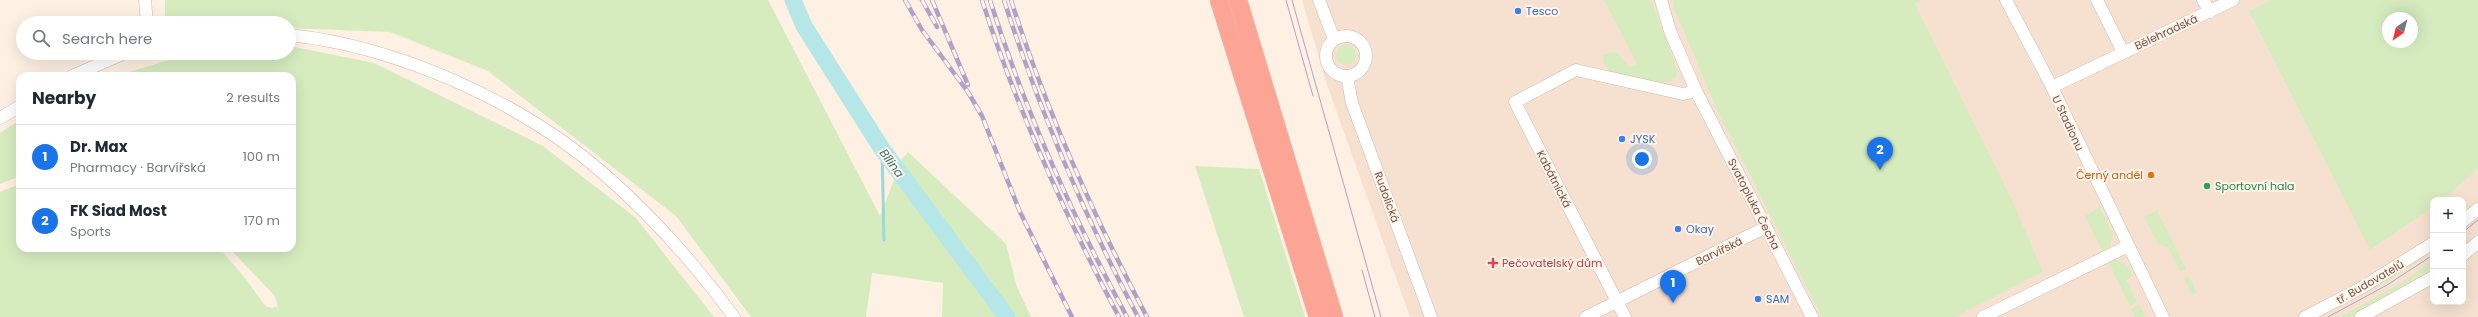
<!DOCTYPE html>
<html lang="en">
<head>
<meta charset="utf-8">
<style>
  :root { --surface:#fff; --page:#f6f6f7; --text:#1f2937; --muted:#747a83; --line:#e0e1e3; --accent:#1a73e8 }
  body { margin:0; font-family:Poppins,sans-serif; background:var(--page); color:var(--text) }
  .controls { position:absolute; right:12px; bottom:12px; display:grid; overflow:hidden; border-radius:8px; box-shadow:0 4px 16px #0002 }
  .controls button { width:36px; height:36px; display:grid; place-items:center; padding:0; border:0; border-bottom:1px solid var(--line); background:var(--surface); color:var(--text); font:20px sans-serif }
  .compass { position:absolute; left:2382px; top:12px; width:36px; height:36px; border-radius:50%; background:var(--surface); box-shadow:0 4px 16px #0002; rotate:215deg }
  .you { position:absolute; left:1642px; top:159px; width:14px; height:14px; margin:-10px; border:3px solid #fff; border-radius:50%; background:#1a73e8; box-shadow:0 0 0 6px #1a73e833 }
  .badge { display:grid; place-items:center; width:26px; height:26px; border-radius:50%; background:var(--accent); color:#fff; font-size:13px; font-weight:700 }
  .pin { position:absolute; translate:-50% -33px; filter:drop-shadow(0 1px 2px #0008) }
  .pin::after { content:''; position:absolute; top:21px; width:14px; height:12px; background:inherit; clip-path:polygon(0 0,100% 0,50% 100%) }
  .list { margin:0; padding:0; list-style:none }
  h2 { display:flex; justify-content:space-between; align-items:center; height:52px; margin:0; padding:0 16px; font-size:17px }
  h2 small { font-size:13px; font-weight:400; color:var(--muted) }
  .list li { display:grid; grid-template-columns:26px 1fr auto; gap:12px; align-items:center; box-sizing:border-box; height:64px; padding:0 16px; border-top:1px solid var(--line) }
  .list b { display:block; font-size:15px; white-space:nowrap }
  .list p { margin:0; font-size:13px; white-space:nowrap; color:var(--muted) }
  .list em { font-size:13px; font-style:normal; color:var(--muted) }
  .icon { flex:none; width:22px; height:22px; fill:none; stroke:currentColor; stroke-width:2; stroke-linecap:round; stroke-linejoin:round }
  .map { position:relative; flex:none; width:2478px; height:317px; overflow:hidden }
  .search { position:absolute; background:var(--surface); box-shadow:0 4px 16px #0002; left:16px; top:16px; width:280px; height:44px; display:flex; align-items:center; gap:10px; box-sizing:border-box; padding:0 14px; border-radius:22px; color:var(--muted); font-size:15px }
  .panel { position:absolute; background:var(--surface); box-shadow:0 4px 16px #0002; left:16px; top:72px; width:280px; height:180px; border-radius:12px }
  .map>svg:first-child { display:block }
  .residential { fill:#f6e1d0; fill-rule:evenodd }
  .green { fill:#d6ecbf; fill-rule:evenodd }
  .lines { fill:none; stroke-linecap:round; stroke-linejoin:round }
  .stream { stroke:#9bd7db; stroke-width:3 }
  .river { stroke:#b5e6e8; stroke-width:17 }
  .minor-casing { stroke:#d1b8ab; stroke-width:13 }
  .highway-casing { stroke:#dcd2cf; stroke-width:19 }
  .minor { stroke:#fff; stroke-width:12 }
  .highway { stroke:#fca595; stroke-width:18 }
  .tram { stroke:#b1a0c7; stroke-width:1 }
  .rail-casing { stroke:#b1a0c7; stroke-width:4.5 }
  .rail { stroke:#fff4e9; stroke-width:3; stroke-dasharray:9; stroke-linecap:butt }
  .shop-dot { fill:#3f7fe0; stroke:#fff4e9; stroke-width:1.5 }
  .food-dot { fill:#e8710a; stroke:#fff4e9; stroke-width:1.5 }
  .leisure-dot { fill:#2e9e5b; stroke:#fff4e9; stroke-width:1.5 }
  .health-dot { fill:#e0444e; stroke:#fff4e9; stroke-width:1.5 }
  .labels { text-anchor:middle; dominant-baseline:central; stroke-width:4; stroke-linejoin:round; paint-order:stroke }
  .shop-label { font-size:11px; fill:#366cbe; stroke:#fff4e9; text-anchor:start }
  .street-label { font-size:11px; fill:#775347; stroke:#fff4e9 }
  .food-label { font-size:11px; fill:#c56008; stroke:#fff4e9; text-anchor:end }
  .leisure-label { font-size:11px; fill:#27864d; stroke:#fff4e9; text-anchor:start }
  .health-label { font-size:11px; fill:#be3a42; stroke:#fff4e9; text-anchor:start }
  .water-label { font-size:12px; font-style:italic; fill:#3a787d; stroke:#fff4e9 }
</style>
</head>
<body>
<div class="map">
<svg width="2478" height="317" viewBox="0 0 2478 317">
  <rect width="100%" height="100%" fill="#fef0e2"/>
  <path class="residential" d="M1302,0h1176v317h-1068l-84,-235zM2388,18h24v24h-24zM2433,200h30v102h-30z"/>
  <g class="green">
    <path d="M165,0h603l112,216 22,-57 6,-7 98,92 11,43 14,30h-89l1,-34 -71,-10 -6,44h-115l-75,-101 -188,-145 -98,-39 -101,-4v-5l-124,-1z"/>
    <path d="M1604,0h47l26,69 -1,8 -5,4 -11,2 -49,-10 -7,-9 -1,-9 8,-3 6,1 13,14 7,-3z"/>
    <path d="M1673,0h248l-6,4 97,196 31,72 -88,45h-133l-105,-207 -43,-102z"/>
    <path d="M2271,0h207v169l-36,31h-9v7l-63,43 -121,-239zM2388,18h24v24h-24z"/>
    <circle cx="1346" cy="55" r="10"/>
    <path d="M289,46l85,17 169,83 93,72 78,99h-714v-125l20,-8v64h199l27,31 19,27 7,2 5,-2 2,6 -4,-16 -46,-48h63v-172h-176l56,-17 35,-6h82z"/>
    <path d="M20,120v56l-20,8v-51z"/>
    <path d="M1195,166l64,3 46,148h-61z"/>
    <path d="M2100,207l13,27 -3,12 -7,6 -18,-36z"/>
    <path d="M2157,210l29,59 -6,3 -12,-25 -10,-3 -14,-27z"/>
    <path d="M2433,246v6l-48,31 -65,34h-8z"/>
    <path d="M2113,259l13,5 7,12 -7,4 11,22 -7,4 -22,-45z"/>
    <path d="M2433,261v7l-83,49h-10l59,-33z"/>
    <path d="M2189,276l8,17 -5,3 -8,-18z"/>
    <path d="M2139,304l6,13h-10l-4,-8z"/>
  </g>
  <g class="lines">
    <path class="stream" d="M882,149l2,91"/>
    <path class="river" d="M793,0l11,26 78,123 125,168"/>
    <g class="minor-casing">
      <g id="minor">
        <path d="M145,0l2,23"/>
        <path d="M1319,0l15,39"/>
        <path d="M1661,0l9,31 26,60"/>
        <path d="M2006,0l46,87 111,230"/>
        <path d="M2097,0l26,52"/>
        <path d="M2203,0l7,12"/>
        <path d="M289,35c108,11 233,67 315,139 48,42 92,91 130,143"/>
        <circle cx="1346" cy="56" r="20"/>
        <path d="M72,76l53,-23"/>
        <path d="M1347,76l5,27 79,214"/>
        <path d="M2052,87l181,-87"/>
        <path d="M0,118l20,-12"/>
        <path d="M2463,221l15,-12"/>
        <path d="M2463,255l15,-13"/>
        <path d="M1586,317l180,-90"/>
        <path d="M1625,317l-110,-215 61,-32 107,24 13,-3 116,226"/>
        <path d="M1983,317l145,-71"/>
        <path d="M2305,317l56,-29 72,-45"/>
        <path d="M2361,317l72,-40"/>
      </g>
    </g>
    <g class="highway-casing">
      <g id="highway">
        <path d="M1219,0l99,317"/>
        <path d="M1238,0l96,317"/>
      </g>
    </g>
    <use href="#minor" class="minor"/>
    <use href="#highway" class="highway"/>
    <g class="tram">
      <path d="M1286,0l27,96"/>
      <path d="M1292,0l89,317"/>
      <path d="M2463,232l15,-12"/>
      <path d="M1362,270l13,47"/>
      <path d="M2328,317l59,-32 46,-30"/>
    </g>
    <g class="rail-casing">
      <g id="rail">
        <path d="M905,0l17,30 46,62 14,24 38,96 52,105"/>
        <path d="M922,0l15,27"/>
        <path d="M932,0l36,85"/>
        <path d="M982,0c35,110 83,215 137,317"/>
        <path d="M990,0c35,111 82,215 137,317"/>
        <path d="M1004,0c35,110 80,215 134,317"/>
        <path d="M1011,0c35,110 82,215 136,317"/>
      </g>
    </g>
    <use href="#rail" class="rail"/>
  </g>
  <g class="shop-dot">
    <circle cx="1518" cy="11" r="4"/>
    <circle cx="1622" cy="139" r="4"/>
    <circle cx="1678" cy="229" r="4"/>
    <circle cx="1758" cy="299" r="4"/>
  </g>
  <circle class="food-dot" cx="2151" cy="175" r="4"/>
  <circle class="leisure-dot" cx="2207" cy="186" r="4"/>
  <path class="health-dot" d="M1491 257h4v4h4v4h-4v4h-4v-4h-4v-4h4z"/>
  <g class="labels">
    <g class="shop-label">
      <text x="1526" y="11">Tesco</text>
      <text x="1630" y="139">JYSK</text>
      <text x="1686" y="229">Okay</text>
      <text x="1766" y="299">SAM</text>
    </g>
    <g class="street-label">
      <text transform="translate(2166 32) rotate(-25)">Bělehradská</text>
      <text transform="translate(2068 123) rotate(65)">U Stadionu</text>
      <text transform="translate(1554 179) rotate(63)">Kabátnická</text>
      <text transform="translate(1387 197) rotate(70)">Rudolická</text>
      <text transform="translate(1754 204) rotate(63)">Svatopluka Čecha</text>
      <text transform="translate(1719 251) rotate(-26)">Barvířská</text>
      <text transform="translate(2370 282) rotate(-30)">tř. Budovatelů</text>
    </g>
    <g class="food-label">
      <text x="2143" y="175">Černý anděl</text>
    </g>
    <g class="leisure-label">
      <text x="2215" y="186">Sportovní hala</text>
    </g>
    <g class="health-label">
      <text x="1502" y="263">Pečovatelský dům</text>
    </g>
    <g class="water-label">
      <text transform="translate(892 163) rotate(54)">Bílina</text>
    </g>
  </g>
</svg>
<div class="controls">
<button>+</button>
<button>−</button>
<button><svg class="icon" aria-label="locate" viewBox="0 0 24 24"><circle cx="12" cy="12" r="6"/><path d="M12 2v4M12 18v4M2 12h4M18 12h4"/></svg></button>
</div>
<svg class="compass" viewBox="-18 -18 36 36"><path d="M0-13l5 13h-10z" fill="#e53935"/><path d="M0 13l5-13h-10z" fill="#747a83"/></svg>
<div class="you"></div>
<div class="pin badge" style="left:1673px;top:303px">1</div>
<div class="pin badge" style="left:1880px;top:170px">2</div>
<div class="search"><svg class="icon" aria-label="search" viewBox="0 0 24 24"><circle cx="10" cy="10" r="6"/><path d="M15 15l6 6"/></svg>Search here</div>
<section class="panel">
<h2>Nearby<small>2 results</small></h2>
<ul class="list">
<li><span class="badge">1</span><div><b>Dr. Max</b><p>Pharmacy · Barvířská</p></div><em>100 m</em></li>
<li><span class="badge">2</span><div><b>FK Siad Most</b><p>Sports</p></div><em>170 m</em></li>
</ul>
</section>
</div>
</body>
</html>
